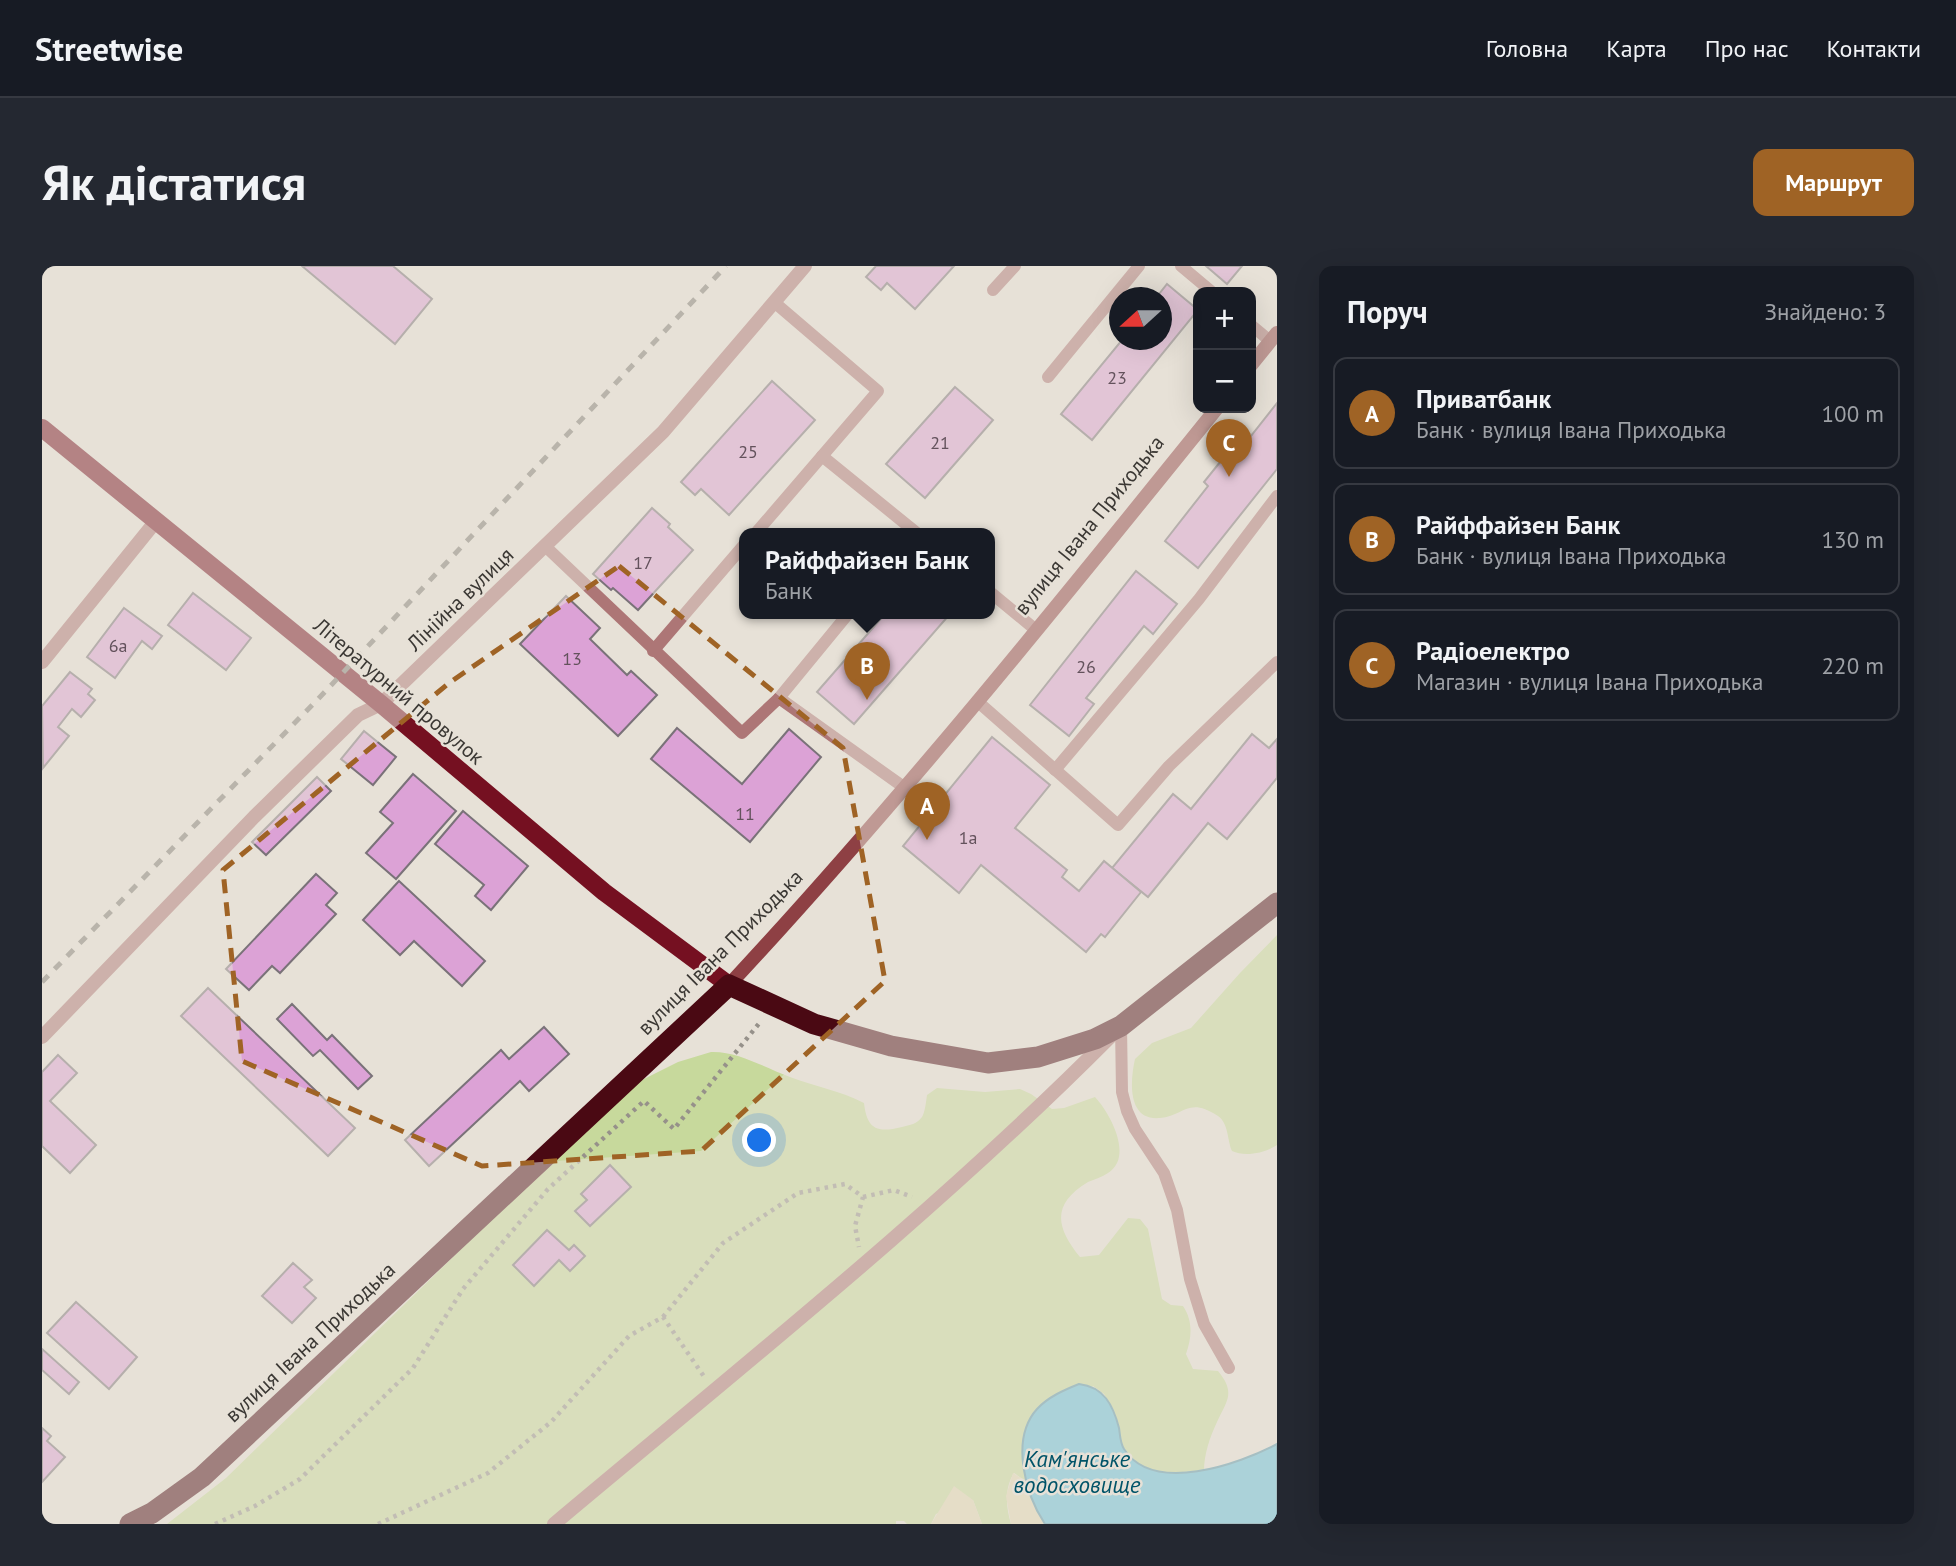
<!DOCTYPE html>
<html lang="uk">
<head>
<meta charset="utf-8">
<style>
  :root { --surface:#171b24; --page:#242831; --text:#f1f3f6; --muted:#9ea1a6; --line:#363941; --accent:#9f6325 }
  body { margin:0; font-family:"PT Sans",sans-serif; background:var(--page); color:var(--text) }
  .controls { position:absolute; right:21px; top:21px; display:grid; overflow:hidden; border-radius:14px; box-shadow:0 7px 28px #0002 }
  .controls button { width:63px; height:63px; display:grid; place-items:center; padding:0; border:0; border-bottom:2px solid var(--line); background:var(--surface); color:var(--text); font:35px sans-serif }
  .compass { position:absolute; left:1067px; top:21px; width:63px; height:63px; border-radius:50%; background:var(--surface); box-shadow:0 7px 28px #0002; rotate:249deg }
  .you { position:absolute; left:718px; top:875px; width:24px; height:24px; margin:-18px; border:5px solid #fff; border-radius:50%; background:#1a73e8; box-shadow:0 0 0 10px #1a73e833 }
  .badge { display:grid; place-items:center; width:46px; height:46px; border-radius:50%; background:var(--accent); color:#fff; font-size:23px; font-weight:700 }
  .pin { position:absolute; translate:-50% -58px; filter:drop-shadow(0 2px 4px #0008) }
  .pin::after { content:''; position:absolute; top:37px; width:24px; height:21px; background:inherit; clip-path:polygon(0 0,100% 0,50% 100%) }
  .popup { position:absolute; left:697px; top:262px; width:256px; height:91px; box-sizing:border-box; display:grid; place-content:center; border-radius:14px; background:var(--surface); filter:drop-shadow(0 2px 5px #0005); font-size:23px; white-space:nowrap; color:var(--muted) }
  .popup b { font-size:26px; color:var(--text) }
  .popup::after { content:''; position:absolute; left:50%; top:100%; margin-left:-14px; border:14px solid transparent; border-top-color:var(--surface) }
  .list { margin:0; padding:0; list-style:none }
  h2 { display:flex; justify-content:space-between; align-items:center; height:91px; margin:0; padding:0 28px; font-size:30px }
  h2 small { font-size:23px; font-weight:400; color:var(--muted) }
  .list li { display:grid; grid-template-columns:46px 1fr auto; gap:21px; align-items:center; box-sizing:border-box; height:112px; margin:0 14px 14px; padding:0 14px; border:2px solid var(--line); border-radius:14px }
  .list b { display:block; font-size:26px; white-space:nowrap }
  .list p { margin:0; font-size:23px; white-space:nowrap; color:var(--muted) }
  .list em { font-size:23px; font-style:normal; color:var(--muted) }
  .map { position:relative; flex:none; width:1235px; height:1258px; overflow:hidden; border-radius:14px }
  header { display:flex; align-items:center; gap:42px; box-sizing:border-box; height:98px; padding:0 35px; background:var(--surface); border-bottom:2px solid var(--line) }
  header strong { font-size:33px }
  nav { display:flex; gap:38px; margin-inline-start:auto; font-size:24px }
  .intro { display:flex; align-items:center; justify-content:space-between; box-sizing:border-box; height:168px; padding:0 42px }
  h1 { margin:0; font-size:49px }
  .button { padding:18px 32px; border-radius:14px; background:var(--accent); color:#fff; font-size:24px; font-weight:700 }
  main { display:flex; gap:42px; padding:0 42px }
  aside { flex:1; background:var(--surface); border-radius:14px; box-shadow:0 7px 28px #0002 }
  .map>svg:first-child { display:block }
  .green { fill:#c7d99c }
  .sand { fill:#e2d8b3 }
  .water { fill:#63bedc; stroke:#5796aa; stroke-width:2 }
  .building { fill:#dca2d6; stroke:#7a7279; stroke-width:2 }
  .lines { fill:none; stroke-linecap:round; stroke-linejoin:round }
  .path { stroke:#96918a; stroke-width:4.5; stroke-dasharray:3.5 5; stroke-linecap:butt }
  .lane { stroke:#ad7676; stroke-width:12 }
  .street { stroke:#ad7676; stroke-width:14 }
  .secondary { stroke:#8e4044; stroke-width:14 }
  .primary { stroke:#751021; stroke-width:18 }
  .highway { stroke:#4a0913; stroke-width:21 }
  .rail { stroke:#807c75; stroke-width:5; stroke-dasharray:9 9; stroke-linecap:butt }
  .marked { fill:none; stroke:#9f6325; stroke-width:5; stroke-dasharray:14 9; stroke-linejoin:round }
  .labels { text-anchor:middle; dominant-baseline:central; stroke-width:5; stroke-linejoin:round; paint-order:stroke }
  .number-label { font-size:18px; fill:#63525c }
  .street-label { font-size:21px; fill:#3b3834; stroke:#e7e1d7 }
  .water-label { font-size:23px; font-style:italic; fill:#005368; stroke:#e7e1d7 }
</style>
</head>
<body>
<header>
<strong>Streetwise</strong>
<nav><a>Головна</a><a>Карта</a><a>Про нас</a><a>Контакти</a></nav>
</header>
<div class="intro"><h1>Як дістатися</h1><a class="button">Маршрут</a></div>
<main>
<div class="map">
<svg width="1235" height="1258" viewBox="0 0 1235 1258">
  <rect width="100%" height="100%" fill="#e7e1d7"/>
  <g class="green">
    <path d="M1235,669v210c-12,8 -32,12 -45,6 -5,-11 -3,-27 -14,-35 -30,-20 -34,0 -58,2 -33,3 -30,-37 -25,-59l17,-16 39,-15 49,-55z"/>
    <path d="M669,786c27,-1 54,16 79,25 27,10 48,13 74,26 3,27 14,30 38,24 8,-2 15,-3 20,-10 3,-5 4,-15 5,-22l10,-7 48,4 35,-3 11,5 21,15 12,-1 31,-11c15,16 39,60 13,76 -6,4 -13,6 -20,9 -36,22 -33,44 -8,75l19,-2 29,-37 12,1 8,10 14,70 9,6 12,1c10,15 9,31 3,48l7,15 25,2c18,22 9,29 -1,51 -7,15 -13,32 -13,49l-44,2 -21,-8 -16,-18 -10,-38 -9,-15 -11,-8 -70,75 5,24 13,33 -17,-38 -10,-7c-10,16 -8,34 -3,51h-29l-9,-24 -37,14 -5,10h-24l-3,-3h-8v3h-729l59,-46 299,-291 109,-103 44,-22z"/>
  </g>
  <g class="sand">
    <path d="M971,1207l11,7 10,26 11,18h-34l-5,-28z"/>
    <path d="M912,1220l19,14 9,24h-51z"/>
  </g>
  <path class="water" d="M1037,1118c25,3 34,21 40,44 1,6 1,15 5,21 29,46 115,15 153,-5v80h-232c-20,-30 -35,-85 -8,-115 11,-12 27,-19 42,-25z"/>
  <g class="building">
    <path d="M260,0h91l39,33 -37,45z"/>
    <path d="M834,0h78l-39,43 -28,-26 -6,7 -15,-13z"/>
    <path d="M1164,0h36l-15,18z"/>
    <path d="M1125,18l31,26 -106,130 -31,-26 61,-74h40v-42h-6z"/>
    <path d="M730,115l43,39 -86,95 -28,-26 -6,6 -14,-13z"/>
    <path d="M913,121l38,33 -68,78 -39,-34z"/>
    <path d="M1235,137v66l-79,99 -33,-27 43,-55 -4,-4 33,-41 6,5z"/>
    <path d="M610,242l18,16 -2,3 25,23 -55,60 -25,-22 -2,2 -18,-16z"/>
    <path d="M1094,305l41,33 -24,30 -9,-8 -58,72 8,6 -25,32 -39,-31z"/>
    <path d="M151,327l58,45 -25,32 -58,-45z"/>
    <path d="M524,330l34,32 -10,11 37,36 4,-4 26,24 -39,41 -98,-92z"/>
    <path d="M82,342l38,28 -10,13 -10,-8 -27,37 -28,-21z"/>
    <path d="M843,348h65l-96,110 -37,-32z"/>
    <path d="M28,406l22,17 -4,5 7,6 -14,17 -9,-8 -14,18 11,9 -26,32 -1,-62z"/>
    <path d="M635,462l65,56 47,-55 32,28 -71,85 -99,-83z"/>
    <path d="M322,465l32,26 -23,28 -32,-26z"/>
    <path d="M1210,468l17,14 8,-9v39l-50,61 -19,-16 -60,74 -36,-29 61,-74 18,15z"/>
    <path d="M950,471l58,48 -35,43 52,42 -5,7 17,14 25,-30 37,31 -36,45 -4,-3 -15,18 -105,-87 -22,28 -56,-47z"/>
    <path d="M371,508l43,37 -60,68 -30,-26 27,-30 -13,-11z"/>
    <path d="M275,511l14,14 -65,64 -14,-13z"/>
    <path d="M421,545l65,55 -37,44 -16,-14 9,-11 -49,-41z"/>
    <path d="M274,608l21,19 -11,12 10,9 -56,59 -8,-7 -23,24 -23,-21z"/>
    <path d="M357,615l86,80 -23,25 -48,-45 -14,14 -37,-35z"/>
    <path d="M166,722l147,140 -27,28 -147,-140z"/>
    <path d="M250,738l35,36 5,-5 40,41 -14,13 -38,-39 -7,6 -36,-37z"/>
    <path d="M502,761l25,27 -40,37 -9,-10 -91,85 -24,-26 96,-90 8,9z"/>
    <path d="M16,789l19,18 -27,28 46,44 -26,28 -28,-27v-74z"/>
    <path d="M568,899l21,22 -41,39 -15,-15 12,-11 -6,-6z"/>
    <path d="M505,964l22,20 5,-5 11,11 -15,15 -11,-11 -25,26 -21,-21z"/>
    <path d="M251,997l19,17 -8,7 12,11 -24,25 -30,-27z"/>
    <path d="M34,1036l61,55 -28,32 -62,-56z"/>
    <path d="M0,1083l37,33 -10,12 -27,-24z"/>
    <path d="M0,1162l9,8 -4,5 18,16 -23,25z"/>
  </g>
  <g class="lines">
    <g class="path">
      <path d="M821,931l31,-7 18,7"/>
      <path d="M621,1051l60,-74 75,-50 47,-9 18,13 -8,29 4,21"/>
      <path d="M173,1258l40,-18 45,-27 113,-111 50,-79 85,-100 96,-88 30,28 87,-108"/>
      <path d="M336,1258l110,-51 63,-51 78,-86 34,-19 42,61"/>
    </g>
    <g class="lane">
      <path d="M1139,0l31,26"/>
      <path d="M951,24l22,-24"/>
      <path d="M1209,59l19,16"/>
      <path d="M1006,111l91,-111"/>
      <path d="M780,190l96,78"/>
      <path d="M713,268l123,-143 -104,-89"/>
      <path d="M503,280l197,187 37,-35 126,90"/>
      <path d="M948,326l46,38"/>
      <path d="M611,385l91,-106"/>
      <path d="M737,432l69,-84"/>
      <path d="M935,435l141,124 51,-59 108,-104"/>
      <path d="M1013,504l144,-171 78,-103"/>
      <path d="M1079,760l1,66 5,19 8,18 29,44 13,37 13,69 14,45 25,44"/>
    </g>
    <g class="street">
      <path d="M0,396l114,-141"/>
      <path d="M0,771l212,-220 104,-102 23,-11 282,-272 142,-166"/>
      <path d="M512,1258c188,-158 382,-312 556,-487"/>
    </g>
    <g class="secondary">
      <path d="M1209,99l26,-32"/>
      <path d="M687,719c172,-185 330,-381 488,-577"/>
    </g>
    <path class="primary" d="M0,162l339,276 223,188 125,93"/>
    <path class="highway" d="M88,1258l22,-11 50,-36 527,-492 85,39 77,22 97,17 50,-6 57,-18 26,-13 156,-123"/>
    <path class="rail" d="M0,716l278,-285 406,-431"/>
  </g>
  <path d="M0 0H1235V1258H0ZM577,300l224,182 42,233 -184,170 -219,15 -240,-105 -19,-191 226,-187z" fill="#e7e1d7" fill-opacity=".55" fill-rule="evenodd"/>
  <path class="marked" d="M577,300l224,182 42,233 -184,170 -219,15 -240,-105 -19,-191 226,-187z"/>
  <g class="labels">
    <g class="number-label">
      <text x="1075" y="111">23</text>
      <text x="898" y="176">21</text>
      <text x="706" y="185">25</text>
      <text x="601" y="296">17</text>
      <text x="76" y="379">6а</text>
      <text x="530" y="392">13</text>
      <text x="1044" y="400">26</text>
      <text x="703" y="547">11</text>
      <text x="926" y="571">1а</text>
    </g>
    <g class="street-label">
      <text transform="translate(1047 259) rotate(-51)">вулиця Івана Приходька</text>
      <text transform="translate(418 333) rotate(-44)">Лінійна вулиця</text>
      <text transform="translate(357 425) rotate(40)">Літературний провулок</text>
      <text transform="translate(678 686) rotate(-45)">вулиця Івана Приходька</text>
      <text transform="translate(268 1076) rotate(-43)">вулиця Івана Приходька</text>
    </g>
    <g class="water-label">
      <text x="1035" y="1192">Кам'янське<tspan x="1035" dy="26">водосховище</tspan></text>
    </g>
  </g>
</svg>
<div class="controls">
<button>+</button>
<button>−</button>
</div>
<svg class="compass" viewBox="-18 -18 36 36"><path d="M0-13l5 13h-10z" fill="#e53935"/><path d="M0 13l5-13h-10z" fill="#9ea1a6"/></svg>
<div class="you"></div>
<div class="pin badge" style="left:885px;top:574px">A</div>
<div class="pin badge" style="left:825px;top:434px">B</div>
<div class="popup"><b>Райффайзен Банк</b>Банк</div>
<div class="pin badge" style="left:1187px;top:211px">C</div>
</div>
<aside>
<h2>Поруч<small>Знайдено: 3</small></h2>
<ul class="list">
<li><span class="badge">A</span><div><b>Приватбанк</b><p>Банк · вулиця Івана Приходька</p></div><em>100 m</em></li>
<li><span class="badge">B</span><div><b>Райффайзен Банк</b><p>Банк · вулиця Івана Приходька</p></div><em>130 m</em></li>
<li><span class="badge">C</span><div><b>Радіоелектро</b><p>Магазин · вулиця Івана Приходька</p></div><em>220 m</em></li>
</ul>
</aside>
</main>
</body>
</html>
